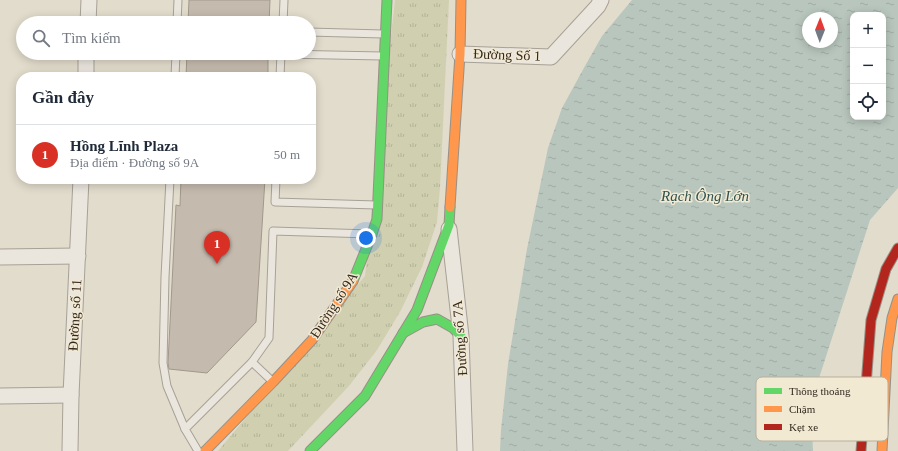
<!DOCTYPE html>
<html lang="vi">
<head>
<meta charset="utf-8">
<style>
  :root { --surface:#fff; --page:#f2f2f3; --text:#1f2937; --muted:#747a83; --line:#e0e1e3; --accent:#d93025 }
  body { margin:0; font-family:Georgia,serif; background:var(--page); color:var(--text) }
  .controls { position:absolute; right:12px; top:12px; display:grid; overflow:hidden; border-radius:8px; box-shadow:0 2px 10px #0003 }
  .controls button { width:36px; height:36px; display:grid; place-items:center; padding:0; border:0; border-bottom:1px solid var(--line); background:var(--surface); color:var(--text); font:20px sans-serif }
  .compass { position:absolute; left:802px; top:12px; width:36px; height:36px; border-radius:50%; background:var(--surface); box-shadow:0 2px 10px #0003; rotate:1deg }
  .you { position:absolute; left:366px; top:238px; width:14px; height:14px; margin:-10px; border:3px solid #fff; border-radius:50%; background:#1a73e8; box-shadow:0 0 0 6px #1a73e833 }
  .badge { display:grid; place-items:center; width:26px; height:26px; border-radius:50%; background:var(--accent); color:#fff; font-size:13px; font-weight:700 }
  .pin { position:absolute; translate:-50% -33px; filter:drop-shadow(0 1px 2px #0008) }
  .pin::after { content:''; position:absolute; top:21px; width:14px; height:12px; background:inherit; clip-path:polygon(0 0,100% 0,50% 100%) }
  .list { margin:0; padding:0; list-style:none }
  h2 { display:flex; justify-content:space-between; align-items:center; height:52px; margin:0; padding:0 16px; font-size:17px }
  h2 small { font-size:13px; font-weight:400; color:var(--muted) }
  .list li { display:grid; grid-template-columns:26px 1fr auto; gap:12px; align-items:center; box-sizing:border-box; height:60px; padding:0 16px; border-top:1px solid var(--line) }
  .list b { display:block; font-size:15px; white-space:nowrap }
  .list p { margin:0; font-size:13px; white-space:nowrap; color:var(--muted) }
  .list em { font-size:13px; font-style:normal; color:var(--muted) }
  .icon { flex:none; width:22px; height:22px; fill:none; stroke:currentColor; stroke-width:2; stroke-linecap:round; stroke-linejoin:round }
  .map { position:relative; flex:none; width:898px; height:451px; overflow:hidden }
  .search { position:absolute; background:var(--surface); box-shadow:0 2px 10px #0003; left:16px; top:16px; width:300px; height:44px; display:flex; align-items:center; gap:10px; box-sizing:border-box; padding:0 14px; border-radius:22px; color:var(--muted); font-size:15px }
  .panel { position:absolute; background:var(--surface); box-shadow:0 2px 10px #0003; left:16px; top:72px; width:300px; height:112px; border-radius:16px }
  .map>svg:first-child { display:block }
  .park { fill:url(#park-tufts) }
  .water { fill:url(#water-ripples); fill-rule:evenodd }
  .building { fill:#c5baae; stroke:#a1988c }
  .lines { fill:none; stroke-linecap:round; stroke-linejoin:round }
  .lane-casing { stroke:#a7a196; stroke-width:9 }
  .street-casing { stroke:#a7a196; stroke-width:17 }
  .fast-casing { stroke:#979086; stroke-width:11 }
  .slow-casing { stroke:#979086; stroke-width:11 }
  .jam-casing { stroke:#979086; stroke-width:11 }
  .lane { stroke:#eae6de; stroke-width:7 }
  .street { stroke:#eae6de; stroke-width:15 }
  .fast { stroke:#63d668; stroke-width:9 }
  .slow { stroke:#ff974d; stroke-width:9 }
  .jam { stroke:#b3261e; stroke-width:9 }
  .labels { text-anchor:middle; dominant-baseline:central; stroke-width:3; stroke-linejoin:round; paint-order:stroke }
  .street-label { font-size:14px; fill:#34291f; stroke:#f2e9d3 }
  .water-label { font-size:15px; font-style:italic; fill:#305350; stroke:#f2e9d3 }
  .key { fill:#f2e9d3; stroke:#b9af9d; stroke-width:1 }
  .key-label { font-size:11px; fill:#34291f }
</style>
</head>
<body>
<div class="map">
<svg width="898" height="451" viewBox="0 0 898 451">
  <defs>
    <pattern id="park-tufts" width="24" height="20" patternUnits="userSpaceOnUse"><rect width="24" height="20" fill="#d0d0b0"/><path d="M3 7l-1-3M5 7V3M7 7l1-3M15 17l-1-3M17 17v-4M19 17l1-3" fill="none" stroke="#b3b397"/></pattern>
    <pattern id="water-ripples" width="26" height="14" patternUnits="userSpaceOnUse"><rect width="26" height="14" fill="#b8c6bd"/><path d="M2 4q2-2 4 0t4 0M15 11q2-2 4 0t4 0" fill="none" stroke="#9faaa2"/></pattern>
  </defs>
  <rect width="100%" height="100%" fill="#e2dccc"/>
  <path class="park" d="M395,0h54l-9,188 -3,34 -15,45 -22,45 -23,38 -28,36 -61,65h-70l147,-175z"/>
  <path class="water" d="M632,0h266v188l-28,32 -59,183 2,48h-313l1,-21 7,-66 19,-115 21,-101 14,-40 23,-42 17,-30zM853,15h30v102h-30zM808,18h24v24h-24z"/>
  <g class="building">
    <path d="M189,0h81l-1,23h-81z"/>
    <path d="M187,53h81v24h-82z"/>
    <path d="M181,179h84l-9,143 -49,51 -38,-4 -1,-6 8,-158 4,1z"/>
  </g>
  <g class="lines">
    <g class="lane-casing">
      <g id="lane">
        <path d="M177,23l1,-23"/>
        <path d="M283,23l1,-23"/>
        <path d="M309,32l74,2"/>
        <path d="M281,54l101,2"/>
        <path d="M175,77l1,-24"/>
        <path d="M280,77l1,-24"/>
        <path d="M170,179l-5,98 -2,86 4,23 18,43"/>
        <path d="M276,179l-1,23 101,3"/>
        <path d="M252,362l20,19"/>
        <path d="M198,451l-13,-22 67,-67 17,-24 4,-107 97,3"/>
      </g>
    </g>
    <g class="street-casing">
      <g id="street">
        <path d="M88,23l1,-23"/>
        <path d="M460,54l91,3 47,-51 3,-6"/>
        <path d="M86,77v-24"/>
        <path d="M449,229l12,107 4,115"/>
        <path d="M0,257l78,-1"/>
        <path d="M0,396l71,-1"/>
        <path d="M70,451l1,-56 10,-216"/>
      </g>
    </g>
    <g class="fast-casing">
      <g id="fast">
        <path d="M353,281l19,-47 5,-15 10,-219"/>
        <path d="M403,333l20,-11 14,-3 16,9 8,8"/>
        <path d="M310,451l55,-55 52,-86 32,-85 1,-18"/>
      </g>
    </g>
    <g class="slow-casing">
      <g id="slow">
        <path d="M450,207l10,-153 1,-54"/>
        <path d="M205,451l68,-69 39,-42 41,-59"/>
        <path d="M882,451l5,-99 5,-34 6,-19"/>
      </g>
    </g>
    <g class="jam-casing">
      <path id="jam" d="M861,451l10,-131 15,-51 12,-21"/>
    </g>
    <use href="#lane" class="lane"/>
    <use href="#street" class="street"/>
    <use href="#fast" class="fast"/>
    <use href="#slow" class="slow"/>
    <use href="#jam" class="jam"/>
  </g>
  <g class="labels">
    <g class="street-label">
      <text transform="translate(507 55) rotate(2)">Đường Số 1</text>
      <text transform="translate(334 305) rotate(-57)">Đường số 9A</text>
      <text transform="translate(75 315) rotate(-87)">Đường số 11</text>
      <text transform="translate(460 338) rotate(-94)">Đường số 7A</text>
    </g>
    <g class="water-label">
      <text x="705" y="196">Rạch Ông Lớn</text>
    </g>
  </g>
  <rect x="756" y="377" width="132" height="64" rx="6" class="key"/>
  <rect x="764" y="388" width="18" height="6" fill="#63d668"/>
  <rect x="764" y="406" width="18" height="6" fill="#ff974d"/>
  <rect x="764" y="424" width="18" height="6" fill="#b3261e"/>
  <g class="key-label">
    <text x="789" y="395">Thông thoáng</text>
    <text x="789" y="413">Chậm</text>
    <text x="789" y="431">Kẹt xe</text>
  </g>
</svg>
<div class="controls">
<button>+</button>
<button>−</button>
<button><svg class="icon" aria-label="locate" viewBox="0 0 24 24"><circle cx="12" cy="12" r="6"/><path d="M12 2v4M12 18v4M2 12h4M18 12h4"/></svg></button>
</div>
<svg class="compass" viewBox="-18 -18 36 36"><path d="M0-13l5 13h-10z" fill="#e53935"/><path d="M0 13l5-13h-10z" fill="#747a83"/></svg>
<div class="you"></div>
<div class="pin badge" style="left:217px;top:264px">1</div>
<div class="search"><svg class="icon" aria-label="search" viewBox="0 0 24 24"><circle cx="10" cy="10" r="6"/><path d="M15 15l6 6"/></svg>Tìm kiếm</div>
<section class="panel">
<h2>Gần đây<small></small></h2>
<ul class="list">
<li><span class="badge">1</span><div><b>Hồng Lĩnh Plaza</b><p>Địa điểm · Đường số 9A</p></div><em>50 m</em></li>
</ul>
</section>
</div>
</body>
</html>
